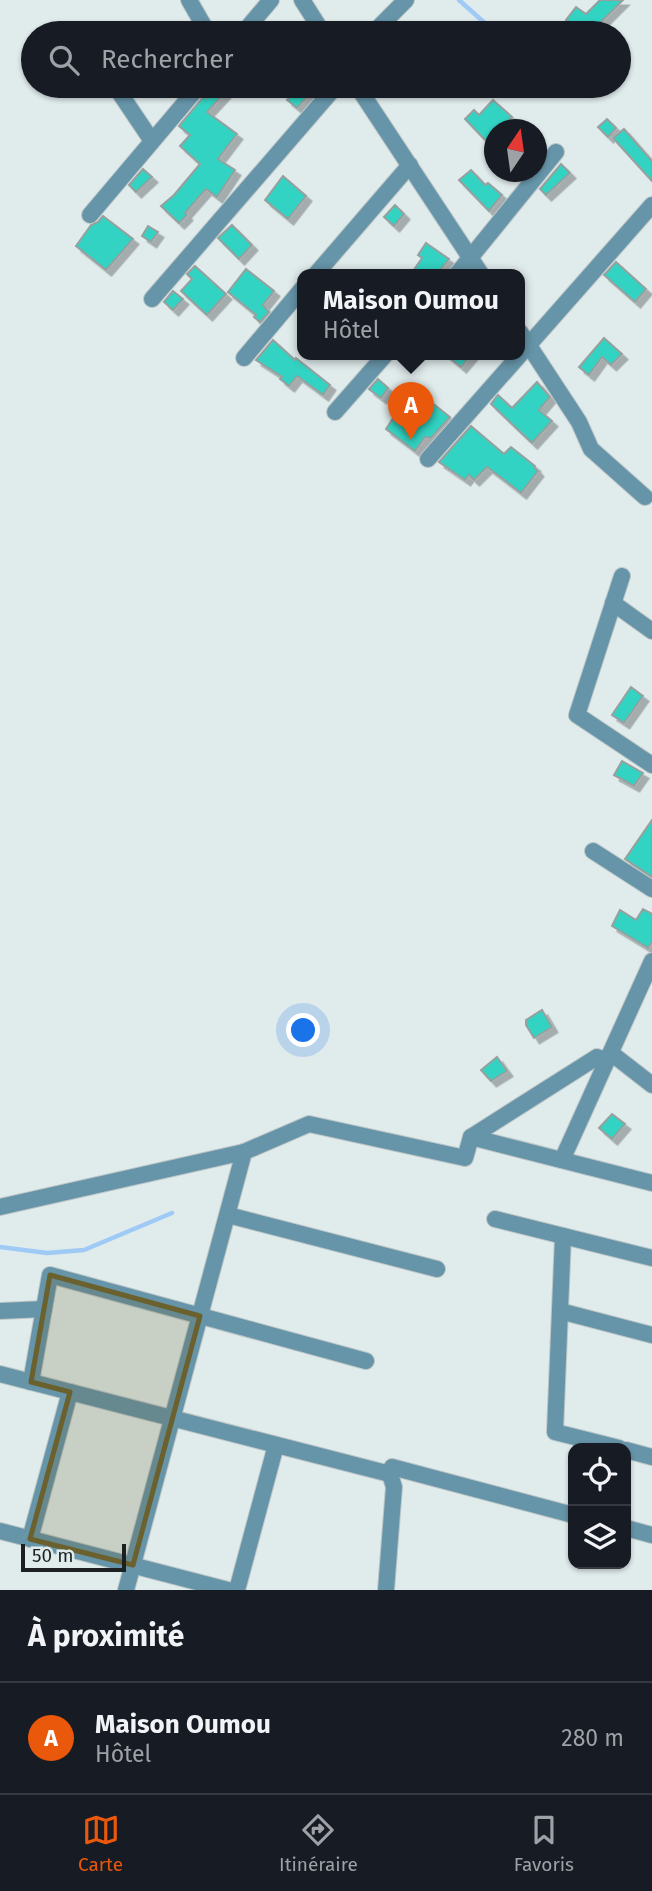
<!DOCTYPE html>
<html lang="fr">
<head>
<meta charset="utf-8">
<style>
  :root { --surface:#171b24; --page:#242831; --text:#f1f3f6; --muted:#9ea1a6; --line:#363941; --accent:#ea580c }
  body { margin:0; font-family:"Fira Sans",sans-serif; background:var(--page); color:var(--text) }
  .controls { position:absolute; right:21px; bottom:21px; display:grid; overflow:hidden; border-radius:14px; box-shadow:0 2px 5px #0004 }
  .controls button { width:63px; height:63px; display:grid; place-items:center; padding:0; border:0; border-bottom:2px solid var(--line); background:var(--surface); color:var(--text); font:35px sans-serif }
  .compass { position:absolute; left:484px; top:119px; width:63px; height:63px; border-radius:50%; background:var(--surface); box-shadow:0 2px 5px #0004; rotate:13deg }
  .scale { position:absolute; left:21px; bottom:18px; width:105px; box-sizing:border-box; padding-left:7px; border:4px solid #1c2020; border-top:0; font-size:19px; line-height:24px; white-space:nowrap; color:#1c2020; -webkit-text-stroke:5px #e0ebec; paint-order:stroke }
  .you { position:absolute; left:304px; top:1031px; width:24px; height:24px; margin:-18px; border:5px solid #fff; border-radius:50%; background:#1a73e8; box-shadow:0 0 0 10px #1a73e833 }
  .badge { display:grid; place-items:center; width:46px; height:46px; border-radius:50%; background:var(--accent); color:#fff; font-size:23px; font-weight:700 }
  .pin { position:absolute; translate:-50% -58px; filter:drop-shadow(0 2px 4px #0008) }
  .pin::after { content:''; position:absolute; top:37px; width:24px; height:21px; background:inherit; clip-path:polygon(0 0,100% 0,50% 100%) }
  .popup { position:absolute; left:297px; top:269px; width:228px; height:91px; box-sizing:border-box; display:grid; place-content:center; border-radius:14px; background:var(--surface); filter:drop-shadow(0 2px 5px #0005); font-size:23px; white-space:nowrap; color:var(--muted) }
  .popup b { font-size:26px; color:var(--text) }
  .popup::after { content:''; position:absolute; left:50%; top:100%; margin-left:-14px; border:14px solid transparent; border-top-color:var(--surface) }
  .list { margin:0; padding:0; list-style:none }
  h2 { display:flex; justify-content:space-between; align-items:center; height:91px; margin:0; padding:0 28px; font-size:30px }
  h2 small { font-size:23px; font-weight:400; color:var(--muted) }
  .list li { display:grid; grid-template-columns:46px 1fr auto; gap:21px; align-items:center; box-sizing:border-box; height:112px; padding:0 28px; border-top:2px solid var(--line) }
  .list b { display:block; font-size:26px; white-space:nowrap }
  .list p { margin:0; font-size:23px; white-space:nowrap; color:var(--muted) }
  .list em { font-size:23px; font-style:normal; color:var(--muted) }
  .icon { flex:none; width:38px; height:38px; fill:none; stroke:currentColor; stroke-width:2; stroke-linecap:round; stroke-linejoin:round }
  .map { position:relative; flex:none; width:652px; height:1590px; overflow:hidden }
  .search { position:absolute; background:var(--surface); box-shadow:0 2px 5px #0004; left:21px; right:21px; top:21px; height:77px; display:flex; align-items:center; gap:18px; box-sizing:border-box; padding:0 24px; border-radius:38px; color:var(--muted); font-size:26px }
  .sheet { height:203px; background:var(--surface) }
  nav { display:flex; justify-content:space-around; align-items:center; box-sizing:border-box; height:98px; border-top:2px solid var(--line); background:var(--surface); font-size:19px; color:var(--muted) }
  nav a { display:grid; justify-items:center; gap:4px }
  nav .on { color:var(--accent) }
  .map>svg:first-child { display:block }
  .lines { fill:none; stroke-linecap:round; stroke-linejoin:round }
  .stream { stroke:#9fcaf6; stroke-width:4.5 }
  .building { fill:#31d3c3; stroke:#96a09e; stroke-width:2; filter:url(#shadow) }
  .street-casing { stroke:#bdc6c7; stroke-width:18 }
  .street { stroke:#6694a8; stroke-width:16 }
  .marked { fill:#6a612e; fill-opacity:0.2; stroke:#6a612e; stroke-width:5; stroke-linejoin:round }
</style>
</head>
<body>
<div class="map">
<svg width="652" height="1590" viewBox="0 0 652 1590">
  <defs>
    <filter id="shadow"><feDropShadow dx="5.5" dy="5.5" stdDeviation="0" flood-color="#0004"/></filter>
  </defs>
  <rect width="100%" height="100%" fill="#e0ebec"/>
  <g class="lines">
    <g class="stream">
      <path d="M459,0l37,33"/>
      <path d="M0,1247l47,6 37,-3 88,-37"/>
    </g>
  </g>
  <g class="building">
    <path d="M600,0h23l-25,25 10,8h-49l9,-12 -2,-1 10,-13 10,7z"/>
    <path d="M217,86h14l-24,26 30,22 -19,25 17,11 -18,27 -11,-8 -21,24 2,2 -8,8 -18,-17 13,-11 26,-31 -20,-18 10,-11 -11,-9 25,-30 2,2z"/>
    <path d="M283,86h34l-20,22 -10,-8 6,-6z"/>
    <path d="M493,100l19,17 -12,13h-6v6l-6,7 -23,-24 9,-9 5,5z"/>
    <path d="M607,119l9,9 -8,9 -10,-10z"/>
    <path d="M624,129l28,32v20l-39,-43z"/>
    <path d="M561,164l9,9 -24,22 -6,-6z"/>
    <path d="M143,169l9,8 -16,15 -7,-7z"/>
    <path d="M471,170l14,15 3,-2 14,12 -13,16 -30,-31z"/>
    <path d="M283,176l23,20 -18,23 -23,-19z"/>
    <path d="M395,205l9,9 -10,12 -10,-9z"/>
    <path d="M103,216l30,23 -27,31 -30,-24 15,-21 7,-3z"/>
    <path d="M232,225l20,20 -13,14 -21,-21z"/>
    <path d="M148,226l10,6 -7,10 -9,-6z"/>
    <path d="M426,243l23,16 -12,15h-26l11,-16 -4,-3z"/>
    <path d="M616,262l30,27 -11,13 -31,-27z"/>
    <path d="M195,266l31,28 -19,21 -26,-24 11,-12 -5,-5z"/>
    <path d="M246,269l28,22 -11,14 6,7 -9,10 -6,-5 2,-2 -28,-23z"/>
    <path d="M173,291l10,8 -10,11 -9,-8z"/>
    <path d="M604,338l18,16 -11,11 -9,-8 -13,18 -10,-8z"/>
    <path d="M273,340l22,20 1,-2 34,27 -7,10 -26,-19 -8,10 -9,-7 2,-2 -26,-17z"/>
    <path d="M445,354h27l-11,13z"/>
    <path d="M378,379l10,9 -7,10 -12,-9z"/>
    <path d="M537,382l13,15 -11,13 13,11 -20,22 -41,-39 7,-9 14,13z"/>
    <path d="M417,391l33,26 -19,21 -6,-1 -10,14 -29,-22 9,-14z"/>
    <path d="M471,426l33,28 7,-7 24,19 -1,1 4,4 -17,22 -34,-26 -13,13 -5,-5 -4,5 -26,-18z"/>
    <path d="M631,687l12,9 -19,27 -12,-8z"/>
    <path d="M622,761l21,12 -9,13 -20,-11z"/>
    <path d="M652,820v57l-27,-18z"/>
    <path d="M643,909l9,5v28l-4,6 -36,-22 8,-16 16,10z"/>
    <path d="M542,1010l10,17 -18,11 -8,-13v-5z"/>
    <path d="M497,1057l10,14 -16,10 -10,-11z"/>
    <path d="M612,1114l13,10 -13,15 -13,-11z"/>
  </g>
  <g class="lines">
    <g class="street-casing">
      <g id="street">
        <path d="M189,0l19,33"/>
        <path d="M302,0l21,33"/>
        <path d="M243,33l28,-33"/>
        <path d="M373,33l33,-33"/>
        <path d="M115,86l37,55"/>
        <path d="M357,86l124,188"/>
        <path d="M90,215l109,-129"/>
        <path d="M316,274l94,-109"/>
        <path d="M457,274l99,-122"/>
        <path d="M152,299l184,-213"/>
        <path d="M520,332l59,90 12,27 54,48"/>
        <path d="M244,358l58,-69"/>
        <path d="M335,412l51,-58"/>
        <path d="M428,459l224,-254"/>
        <path d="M622,576l-45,139 75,50"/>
        <path d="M613,603l39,28"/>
        <path d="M593,851l59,38"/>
        <path d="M611,1053l41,32"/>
        <path d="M471,1137l181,46"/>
        <path d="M562,1160l90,-199"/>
        <path d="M0,1207l244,-55 65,-28 156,34 6,-21 126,-80 10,4"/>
        <path d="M228,1215l209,54"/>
        <path d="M495,1219l157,39"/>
        <path d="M563,1236l-8,196 64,16"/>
        <path d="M0,1311l44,-2"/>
        <path d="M560,1311l92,24"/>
        <path d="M0,1374l390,100"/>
        <path d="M31,1382l19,-107 316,86"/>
        <path d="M626,1450l26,7"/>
        <path d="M626,1528l26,7"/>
        <path d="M0,1531l228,59"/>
        <path d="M30,1539l40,-147"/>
        <path d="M126,1590l118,-438"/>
        <path d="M237,1590l39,-145"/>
        <path d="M386,1590l8,-103 -4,-13 2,-7 181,48"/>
      </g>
    </g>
    <use href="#street" class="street"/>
  </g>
  <path class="marked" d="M50,1275l150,41 -67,249 -103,-26 40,-147 -39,-10z"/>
</svg>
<div class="controls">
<button><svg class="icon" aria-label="locate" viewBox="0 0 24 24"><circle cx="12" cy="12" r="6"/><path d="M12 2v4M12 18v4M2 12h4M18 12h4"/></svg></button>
<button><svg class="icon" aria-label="layers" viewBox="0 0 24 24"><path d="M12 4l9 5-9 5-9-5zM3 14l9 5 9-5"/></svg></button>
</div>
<svg class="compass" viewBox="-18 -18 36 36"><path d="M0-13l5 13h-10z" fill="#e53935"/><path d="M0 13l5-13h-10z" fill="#9ea1a6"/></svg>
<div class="scale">50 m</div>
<div class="you"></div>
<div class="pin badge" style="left:411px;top:440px">A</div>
<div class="popup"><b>Maison Oumou</b>Hôtel</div>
<div class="search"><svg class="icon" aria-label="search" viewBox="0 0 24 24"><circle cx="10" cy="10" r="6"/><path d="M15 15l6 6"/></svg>Rechercher</div>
</div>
<section class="sheet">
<h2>À proximité<small></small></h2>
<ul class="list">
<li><span class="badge">A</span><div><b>Maison Oumou</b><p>Hôtel</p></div><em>280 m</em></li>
</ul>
</section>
<nav>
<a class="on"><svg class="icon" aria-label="map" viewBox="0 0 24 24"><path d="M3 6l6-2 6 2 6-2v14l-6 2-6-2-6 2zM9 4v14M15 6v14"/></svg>Carte</a>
<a><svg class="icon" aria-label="directions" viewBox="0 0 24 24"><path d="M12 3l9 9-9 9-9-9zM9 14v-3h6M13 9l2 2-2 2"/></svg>Itinéraire</a>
<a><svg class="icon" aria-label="saved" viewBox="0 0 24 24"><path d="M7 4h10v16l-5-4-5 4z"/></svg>Favoris</a>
</nav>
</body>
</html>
